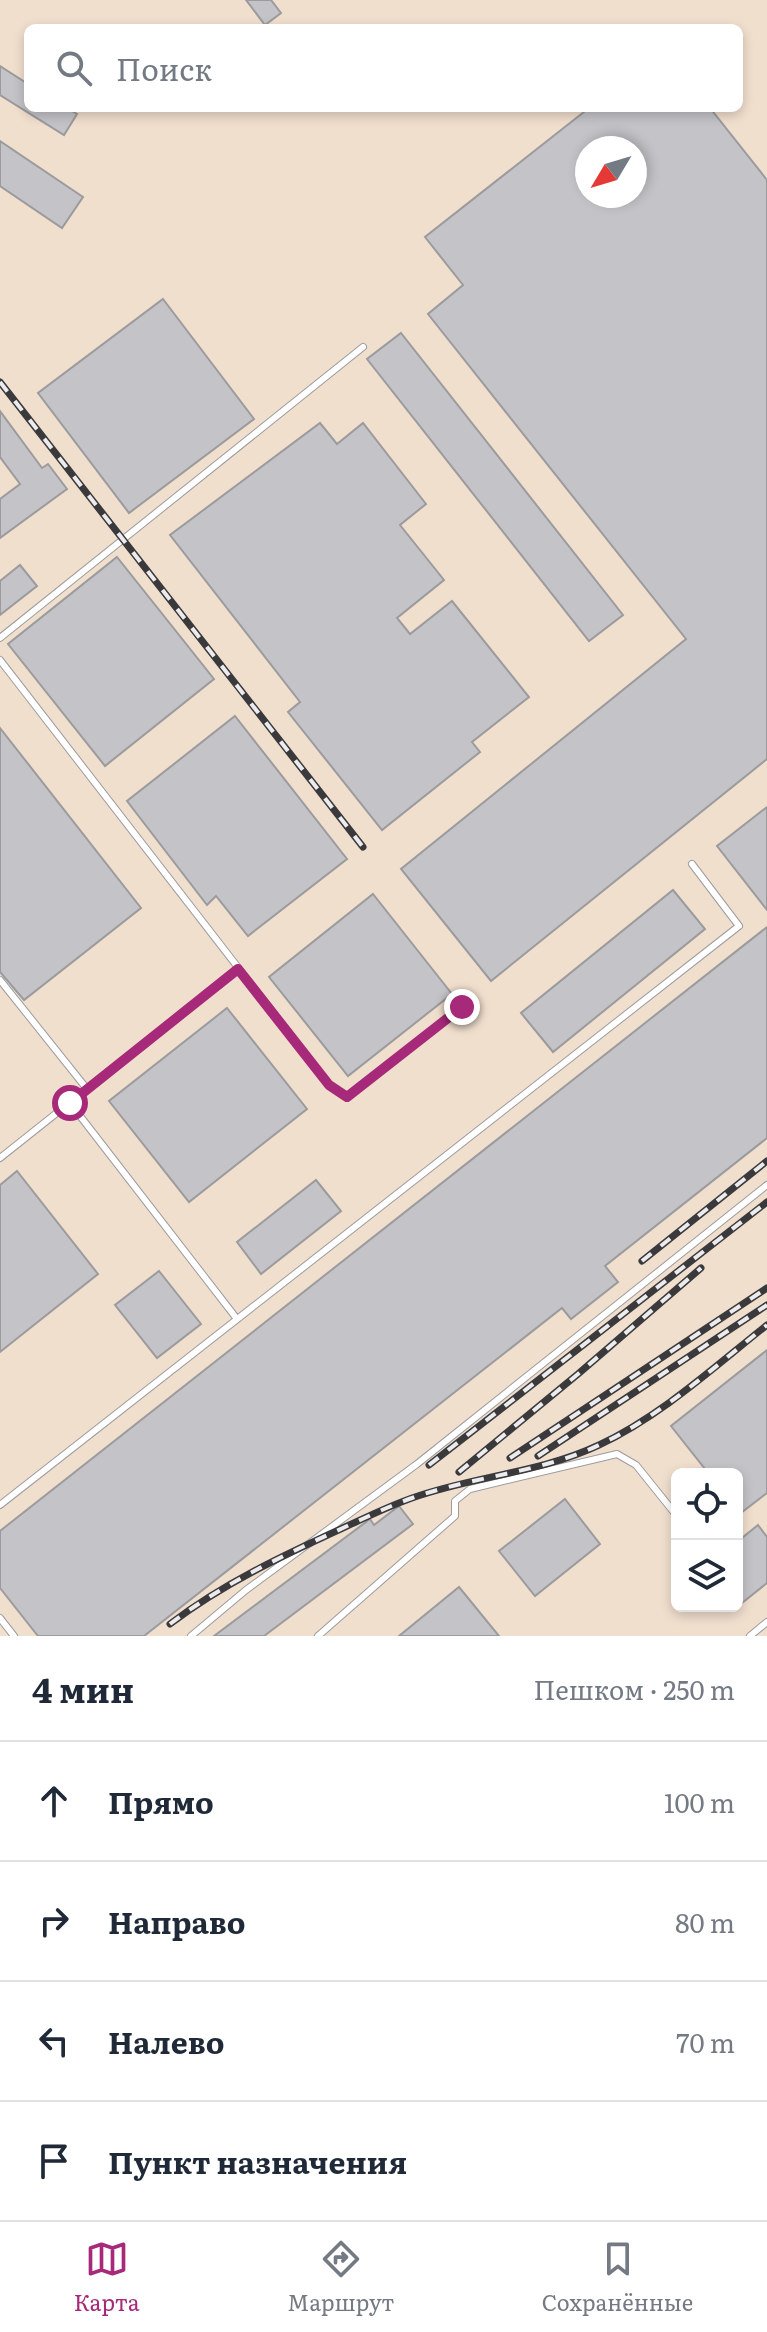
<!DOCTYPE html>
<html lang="ru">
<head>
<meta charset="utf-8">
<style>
  :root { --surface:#fff; --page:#f2f2f3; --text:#1f2937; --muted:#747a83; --line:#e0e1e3; --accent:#a6297a }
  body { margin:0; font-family:Literata,serif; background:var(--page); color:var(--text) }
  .controls { position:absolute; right:24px; bottom:24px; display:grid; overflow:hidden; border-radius:12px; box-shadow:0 4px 12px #0003 }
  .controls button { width:72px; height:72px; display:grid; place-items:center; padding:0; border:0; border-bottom:2px solid var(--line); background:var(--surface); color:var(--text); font:40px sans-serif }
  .compass { position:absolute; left:575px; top:136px; width:72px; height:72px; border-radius:50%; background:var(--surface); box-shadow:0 4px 12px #0003; rotate:232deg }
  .stop { position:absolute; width:24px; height:24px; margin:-18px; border:6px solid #a6297a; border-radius:50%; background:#fff }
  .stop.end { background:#a6297a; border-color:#fff; box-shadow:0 2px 8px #0008 }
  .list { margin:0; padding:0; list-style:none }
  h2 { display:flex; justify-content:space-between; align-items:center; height:104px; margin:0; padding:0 32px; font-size:34px }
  h2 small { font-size:26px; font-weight:400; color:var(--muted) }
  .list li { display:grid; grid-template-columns:52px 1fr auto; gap:24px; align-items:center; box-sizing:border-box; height:120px; padding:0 32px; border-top:2px solid var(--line) }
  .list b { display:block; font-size:30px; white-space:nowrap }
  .list em { font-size:26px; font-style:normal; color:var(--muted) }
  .icon { flex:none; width:44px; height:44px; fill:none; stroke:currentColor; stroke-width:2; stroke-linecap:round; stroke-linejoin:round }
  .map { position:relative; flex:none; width:767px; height:1636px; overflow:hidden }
  .search { position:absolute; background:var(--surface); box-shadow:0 4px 12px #0003; left:24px; right:24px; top:24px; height:88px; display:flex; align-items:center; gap:20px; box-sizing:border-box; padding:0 28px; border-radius:12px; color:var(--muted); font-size:30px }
  .sheet { height:584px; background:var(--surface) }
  nav { display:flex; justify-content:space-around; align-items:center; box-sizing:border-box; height:112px; border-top:2px solid var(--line); background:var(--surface); font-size:22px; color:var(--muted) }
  nav a { display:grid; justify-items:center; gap:4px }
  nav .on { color:var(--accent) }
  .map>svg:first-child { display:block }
  .industrial { fill:#f1dfce; fill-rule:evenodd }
  .building { fill:#c4c4c8; stroke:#9b9b9e; stroke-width:2; fill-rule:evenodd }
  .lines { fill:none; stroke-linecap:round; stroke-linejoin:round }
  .lane-casing { stroke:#9c9c9f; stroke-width:8 }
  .lane { stroke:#fff; stroke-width:6 }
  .rail-casing { stroke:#3a3a3c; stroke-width:7 }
  .rail { stroke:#ececef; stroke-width:4; stroke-dasharray:12; stroke-linecap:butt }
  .route { stroke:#a6297a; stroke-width:10 }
</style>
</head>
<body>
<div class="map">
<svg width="767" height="1636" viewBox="0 0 767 1636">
  <rect width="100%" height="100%" fill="#ececef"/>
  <path class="industrial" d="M0,0h767v1636h-767zM28,28h711v80h-711zM587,148h48v48h-48zM677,1474h60v132h-60z"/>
  <g class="building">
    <path d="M246,0h25l10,13 -16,12z"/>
    <path d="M0,66l28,18v24h39l10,6 -13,21 -64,-40z"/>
    <path d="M589,108h121l57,72v579l-276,222 -90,-112 285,-230 -258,-325 35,-29 -38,-48zM587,148h48v48h-48z"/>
    <path d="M0,141l83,56 -21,31 -62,-42z"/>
    <path d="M163,299l91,120 -125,94 -91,-120z"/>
    <path d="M401,333l222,282 -34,26 -222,-282z"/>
    <path d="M0,411l42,57 6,-4 19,25 -67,49v-39l20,-15 -20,-27z"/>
    <path d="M320,423l17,21 26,-21 63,81 -26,21 44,55 -47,38 13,16 42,-33 77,96 -57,45 8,10 -98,78 -94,-118 12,-10 -130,-167z"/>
    <path d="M117,557l97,122 -109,87 -97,-122z"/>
    <path d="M20,565l17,21 -37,29v-34z"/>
    <path d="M235,716l112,143 -99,77 -32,-40 -9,9 -80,-104z"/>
    <path d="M0,728l141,180 -117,92 -24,-28z"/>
    <path d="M767,807v103l-50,-64z"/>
    <path d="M673,890l32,39 -152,123 -32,-39z"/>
    <path d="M373,894l79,100 -104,82 -79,-99z"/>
    <path d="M767,927v211l-162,128 13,16 -47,37 -9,-11 -418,328h-106l-38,-48v-57z"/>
    <path d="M227,1008l80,101 -118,93 -80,-101z"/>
    <path d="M17,1171l81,103 -98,78v-167z"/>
    <path d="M316,1180l25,31 -80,63 -24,-32z"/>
    <path d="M159,1271l42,53 -44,34 -42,-53z"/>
    <path d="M767,1350v143l-30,23v-42h-28l-38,-48z"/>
    <path d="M565,1499l35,45 -65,52 -36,-45z"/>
    <path d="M399,1506l14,18 -149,112h-50l156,-117 4,6z"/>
    <path d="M758,1525l9,12v46l-30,24v-65z"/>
    <path d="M459,1587l40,49h-100z"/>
  </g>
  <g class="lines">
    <g class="lane-casing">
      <g id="lane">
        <path d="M0,638l363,-291"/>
        <path d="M0,660l329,425 18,12 115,-90"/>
        <path d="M0,980l87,109"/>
        <path d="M70,1103l167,216"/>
        <path d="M0,1158l238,-189"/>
        <path d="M0,1505l739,-579 -47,-62"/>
        <path d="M0,1618l14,18"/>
        <path d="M191,1636l55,-46 171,-126 350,-279"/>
        <path d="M318,1636l137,-120v-15l15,-12 147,-35 19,11 41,51"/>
        <path d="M750,1636l17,-14"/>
      </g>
    </g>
    <use href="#lane" class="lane"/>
    <g class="rail-casing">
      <g id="rail">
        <path d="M0,382l363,465"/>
        <path d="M642,1261l125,-100"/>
        <path d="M538,1456l229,-151"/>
        <path d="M510,1458l257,-170"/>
        <path d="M429,1465l338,-263"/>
        <path d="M459,1472l119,-98 123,-106"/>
        <path d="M170,1624c54,-41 114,-69 175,-97 22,-10 44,-21 67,-29 61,-22 128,-25 187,-53 62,-29 115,-78 168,-120"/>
      </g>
    </g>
    <use href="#rail" class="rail"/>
  </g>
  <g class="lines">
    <path class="route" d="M70,1103l168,-134 91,116 18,12 115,-90"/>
  </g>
</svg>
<div class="controls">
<button><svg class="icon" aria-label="locate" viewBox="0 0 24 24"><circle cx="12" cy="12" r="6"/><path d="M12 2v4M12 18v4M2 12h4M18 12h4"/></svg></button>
<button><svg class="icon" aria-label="layers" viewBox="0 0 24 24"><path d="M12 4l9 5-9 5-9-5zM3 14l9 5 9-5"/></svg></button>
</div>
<svg class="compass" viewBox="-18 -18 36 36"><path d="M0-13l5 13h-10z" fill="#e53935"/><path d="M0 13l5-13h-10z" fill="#747a83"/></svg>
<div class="stop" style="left:70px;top:1103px"></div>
<div class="stop end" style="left:462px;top:1007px"></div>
<div class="search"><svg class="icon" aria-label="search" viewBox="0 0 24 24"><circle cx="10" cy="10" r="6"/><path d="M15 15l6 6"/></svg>Поиск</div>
</div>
<section class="sheet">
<h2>4 мин<small>Пешком · 250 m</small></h2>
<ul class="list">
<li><svg class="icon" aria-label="ahead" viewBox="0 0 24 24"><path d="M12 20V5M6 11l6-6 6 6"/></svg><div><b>Прямо</b></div><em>100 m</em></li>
<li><svg class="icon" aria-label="right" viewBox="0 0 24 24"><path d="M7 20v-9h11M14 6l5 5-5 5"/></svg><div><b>Направо</b></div><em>80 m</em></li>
<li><svg class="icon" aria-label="left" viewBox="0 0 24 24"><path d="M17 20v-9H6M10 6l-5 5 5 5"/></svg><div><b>Налево</b></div><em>70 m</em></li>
<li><svg class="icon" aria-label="arrive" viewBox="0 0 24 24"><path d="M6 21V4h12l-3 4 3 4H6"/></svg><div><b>Пункт назначения</b></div></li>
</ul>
</section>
<nav>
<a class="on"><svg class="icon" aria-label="map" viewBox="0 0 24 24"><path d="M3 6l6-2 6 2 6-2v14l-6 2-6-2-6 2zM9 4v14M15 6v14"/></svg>Карта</a>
<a><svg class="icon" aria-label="directions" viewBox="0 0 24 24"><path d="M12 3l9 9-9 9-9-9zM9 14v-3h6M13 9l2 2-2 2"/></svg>Маршрут</a>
<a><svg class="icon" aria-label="saved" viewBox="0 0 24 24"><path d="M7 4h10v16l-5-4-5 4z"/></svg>Сохранённые</a>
</nav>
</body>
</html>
